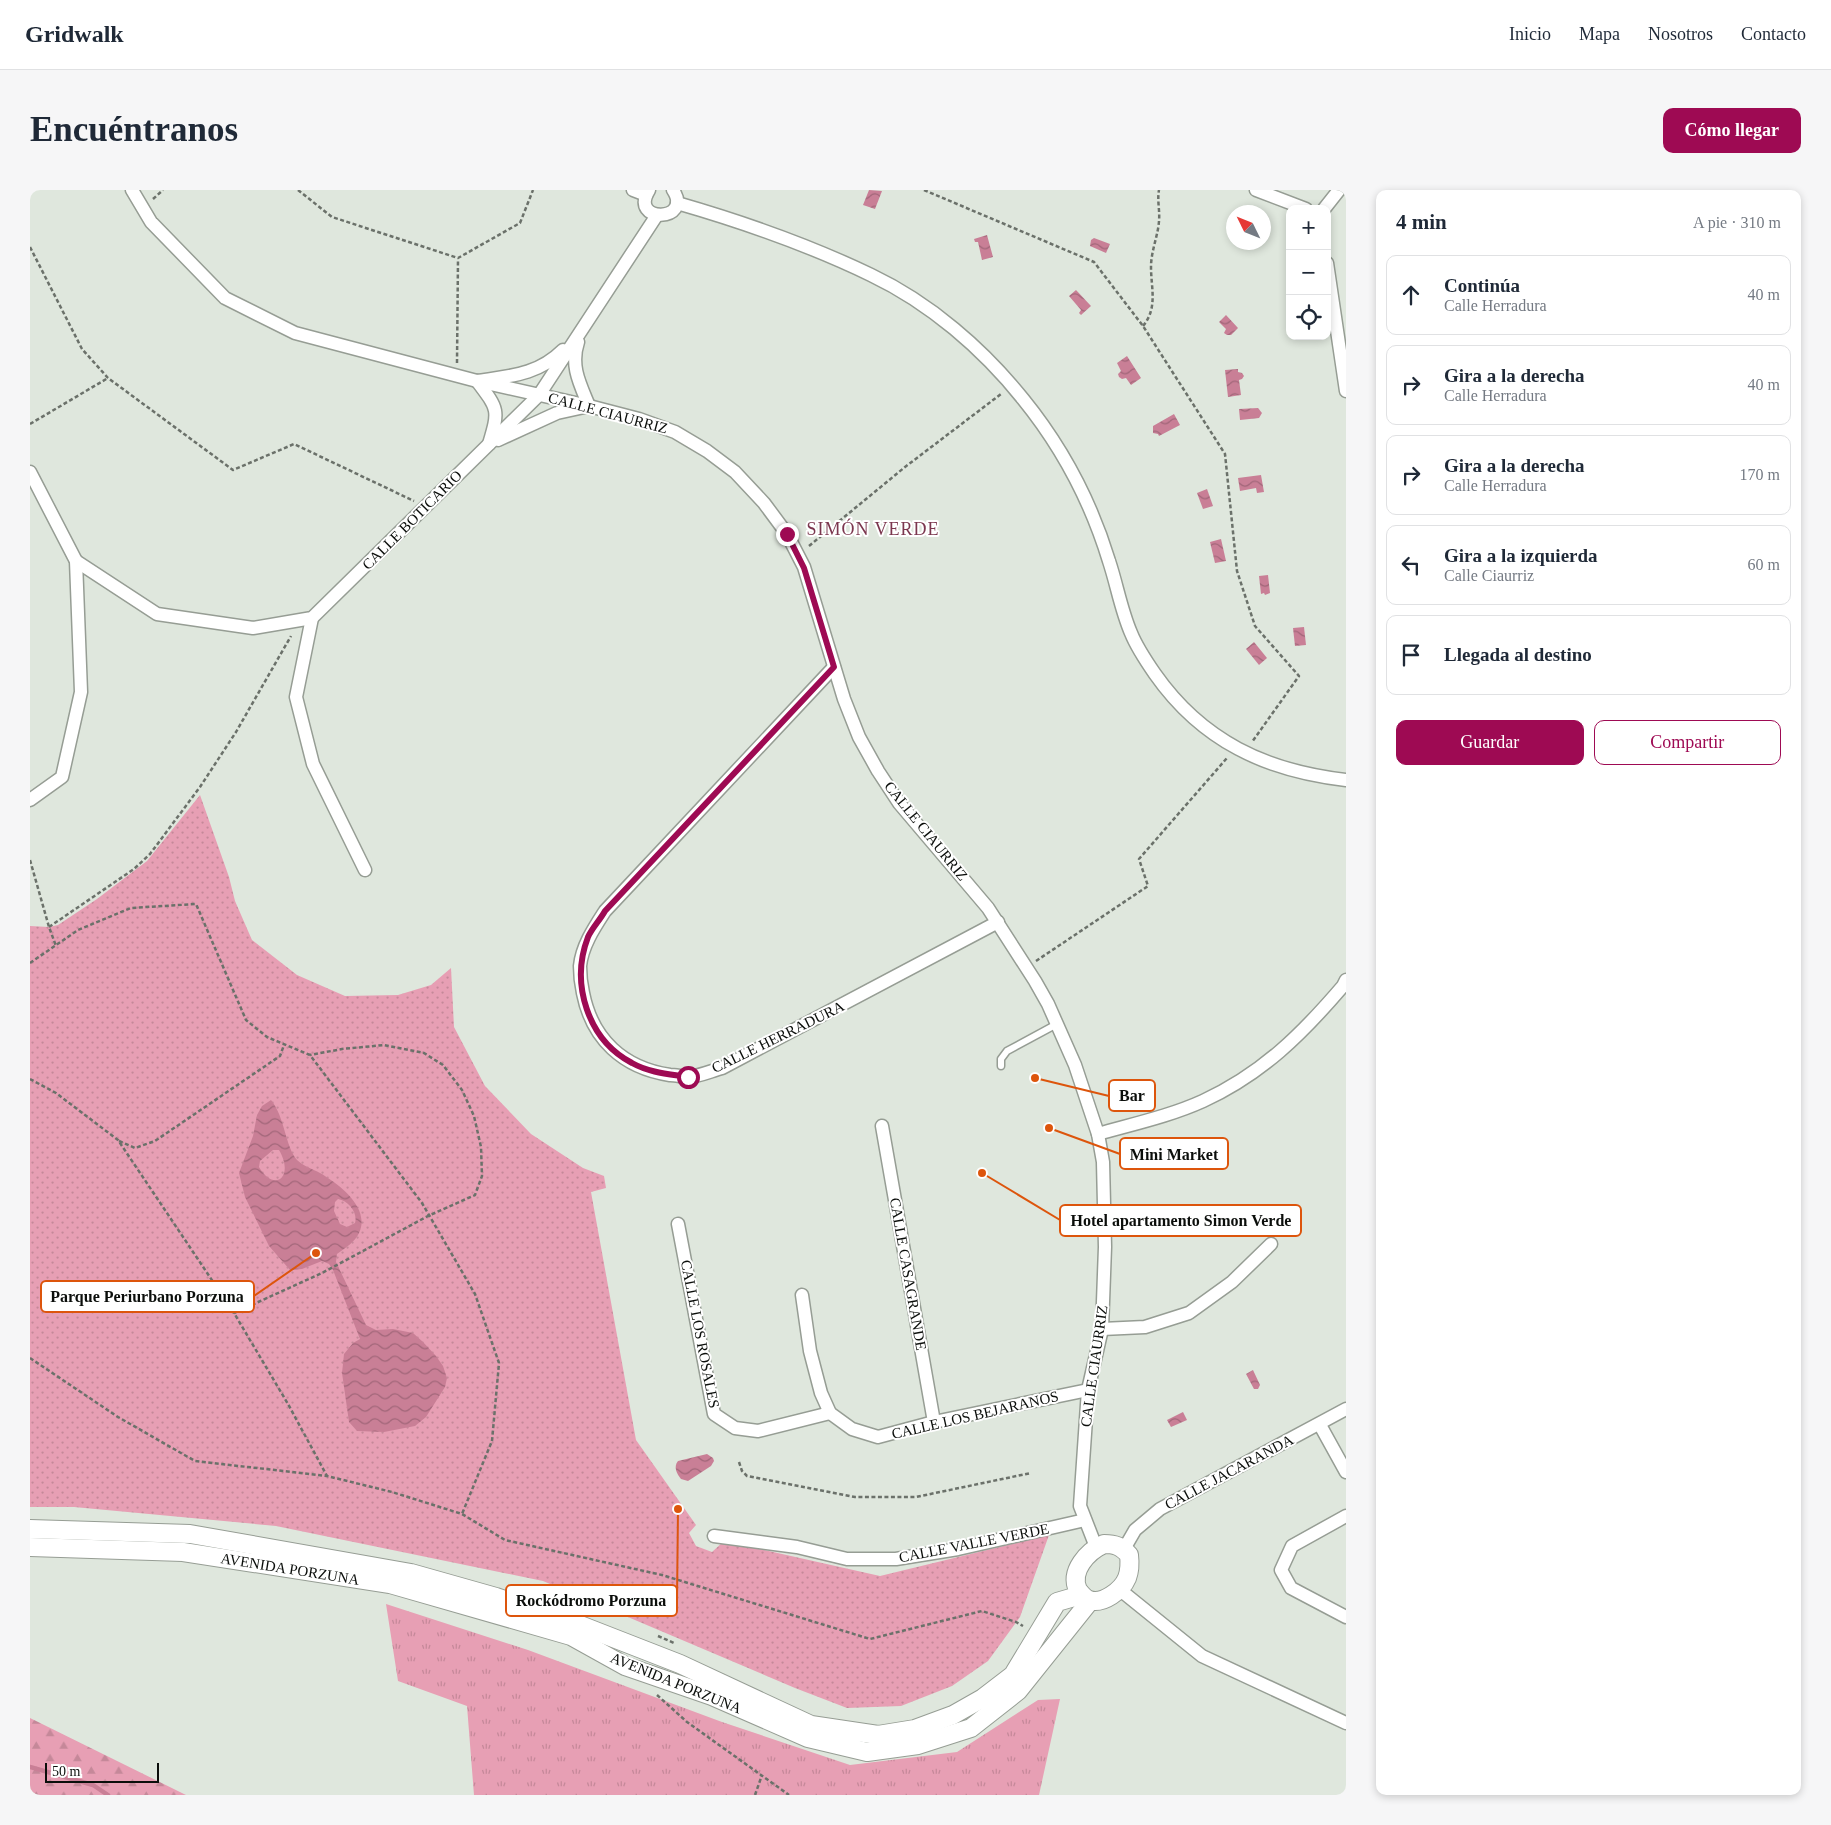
<!DOCTYPE html>
<html lang="es">
<head>
<meta charset="utf-8">
<style>
  :root { --surface:#fff; --page:#f6f6f7; --text:#1f2937; --muted:#747a83; --line:#e0e1e3; --accent:#9e0a53 }
  body { margin:0; font-family:Georgia,serif; background:var(--page); color:var(--text) }
  .controls { position:absolute; right:15px; top:15px; display:grid; overflow:hidden; border-radius:10px; box-shadow:0 2px 8px #0003 }
  .controls button { width:45px; height:45px; display:grid; place-items:center; padding:0; border:0; border-bottom:1px solid var(--line); background:var(--surface); color:var(--text); font:25px sans-serif }
  .compass { position:absolute; left:1196px; top:15px; width:45px; height:45px; border-radius:50%; background:var(--surface); box-shadow:0 2px 8px #0003; rotate:313deg }
  .scale { position:absolute; left:15px; bottom:12px; width:114px; box-sizing:border-box; padding-left:5px; border:2px solid #0b0e0b; border-top:0; font-size:14px; line-height:18px; white-space:nowrap; color:#0b0e0b; -webkit-text-stroke:4px #fff; paint-order:stroke }
  .stop { position:absolute; width:15px; height:15px; margin:-11px; border:4px solid #9e0a53; border-radius:50%; background:#fff }
  .stop.end { background:#9e0a53; border-color:#fff; box-shadow:0 1px 5px #0008 }
  .list { margin:0; padding:0; list-style:none }
  h2 { display:flex; justify-content:space-between; align-items:center; height:65px; margin:0; padding:0 20px; font-size:21px }
  h2 small { font-size:16px; font-weight:400; color:var(--muted) }
  .list li { display:grid; grid-template-columns:32px 1fr auto; gap:15px; align-items:center; box-sizing:border-box; height:80px; margin:0 10px 10px; padding:0 10px; border:1px solid var(--line); border-radius:10px }
  .list b { display:block; font-size:19px; white-space:nowrap }
  .list p { margin:0; font-size:16px; white-space:nowrap; color:var(--muted) }
  .list em { font-size:16px; font-style:normal; color:var(--muted) }
  .actions { display:flex; gap:10px; padding:15px 20px }
  .actions a { flex:1; padding:11px 0; border:1px solid var(--accent); border-radius:10px; text-align:center; font-size:18px; color:var(--accent) }
  .actions .main { background:var(--accent); color:#fff }
  .icon { flex:none; width:28px; height:28px; fill:none; stroke:currentColor; stroke-width:2; stroke-linecap:round; stroke-linejoin:round }
  .map { position:relative; flex:none; width:1316px; height:1605px; overflow:hidden; border-radius:10px }
  header { display:flex; align-items:center; gap:30px; box-sizing:border-box; height:70px; padding:0 25px; background:var(--surface); border-bottom:1px solid var(--line) }
  header strong { font-size:24px }
  nav { display:flex; gap:28px; margin-inline-start:auto; font-size:18px }
  .intro { display:flex; align-items:center; justify-content:space-between; box-sizing:border-box; height:120px; padding:0 30px }
  h1 { margin:0; font-size:35px }
  .button { padding:12px 22px; border-radius:10px; background:var(--accent); color:#fff; font-size:18px; font-weight:700 }
  main { display:flex; gap:30px; padding:0 30px }
  aside { flex:1; background:var(--surface); border-radius:10px; box-shadow:0 2px 8px #0003 }
  .map>svg:first-child { display:block }
  .grass { fill:url(#grass-tufts) }
  .forest { fill:url(#forest-firs) }
  .park { fill:url(#park-dots) }
  .water { fill:url(#water-waves); fill-rule:evenodd }
  .lines { fill:none; stroke-linecap:round; stroke-linejoin:round }
  .stream { stroke:#c97f96; stroke-width:4.5 }
  .lane-casing { stroke:#969d94; stroke-width:9 }
  .street-casing { stroke:#969d94; stroke-width:15 }
  .secondary-casing { stroke:#969d94; stroke-width:20 }
  .path { stroke:#6b716a; stroke-width:2.5; stroke-dasharray:4 2.5; stroke-linecap:butt }
  .lane { stroke:#fff; stroke-width:6 }
  .street { stroke:#fff; stroke-width:12 }
  .secondary { stroke:#fff; stroke-width:18 }
  .route { stroke:#9e0a53; stroke-width:6 }
  .labels { text-anchor:middle; dominant-baseline:central; stroke-width:4; stroke-linejoin:round; paint-order:stroke }
  .street-label { font-size:15px; fill:#0b0e0b; stroke:#fff }
  .quarter-label { font-size:18px; letter-spacing:1px; fill:#7b364e; stroke:#fff }
  .leader { fill:none; stroke:#dd550c; stroke-width:2 }
  .callout-dot { fill:#dd550c; stroke:#fff; stroke-width:2 }
  .callout { fill:#fff; stroke:#dd550c; stroke-width:2 }
  .callout-label { font-size:16px; text-anchor:middle; font-weight:bold; fill:#0b0e0b }
</style>
</head>
<body>
<header>
<strong>Gridwalk</strong>
<nav><a>Inicio</a><a>Mapa</a><a>Nosotros</a><a>Contacto</a></nav>
</header>
<div class="intro"><h1>Encuéntranos</h1><a class="button">Cómo llegar</a></div>
<main>
<div class="map">
<svg width="1316" height="1605" viewBox="0 0 1316 1605">
  <defs>
    <pattern id="grass-tufts" width="24" height="20" patternUnits="userSpaceOnUse" patternTransform="scale(1.25)"><rect width="24" height="20" fill="#e79fb4"/><path d="M3 7l-1-3M5 7V3M7 7l1-3M15 17l-1-3M17 17v-4M19 17l1-3" fill="none" stroke="#c58899"/></pattern>
    <pattern id="forest-firs" width="22" height="20" patternUnits="userSpaceOnUse" patternTransform="scale(1.25)"><rect width="22" height="20" fill="#e79fb4"/><path d="M5 1l3.5 6h-7zM16 11l3.5 6h-7z" fill="#c58899"/></pattern>
    <pattern id="park-dots" width="8" height="8" patternUnits="userSpaceOnUse" patternTransform="scale(1.25)"><rect width="8" height="8" fill="#e79fb4"/><path d="M2 2h.1M6 6h.1" fill="none" stroke="#c58899" stroke-width="1.8" stroke-linecap="round"/></pattern>
    <pattern id="water-waves" width="16" height="10" patternUnits="userSpaceOnUse" patternTransform="scale(1.25)"><rect width="16" height="10" fill="#c97f96"/><path d="M0 5q4-4 8 0t8 0" fill="none" stroke="#a16679"/></pattern>
  </defs>
  <rect width="100%" height="100%" fill="#dfe7dd"/>
  <path class="grass" d="M356,1414l142,46 194,72 128,43 107,-13 81,-52 22,-1 -21,96h-565l-7,-89 -69,-25z"/>
  <path class="forest" d="M0,1528l156,77h-156z"/>
  <path class="park" d="M170,605l29,82 6,24 17,39 45,35 48,21 53,-1 33,-10 20,-17 3,59 31,59 46,48 52,34 21,8 2,12 -15,4 45,248 60,85 -7,8 7,13 16,6 12,-11 156,35 169,-41 -29,82 -32,44 -36,25 -51,20 -54,2 -52,-20 -252,-107 -267,-55 -202,-19h-44v-581l19,1 9,-2 39,-26 50,-38z"/>
  <g class="water">
    <path d="M839,0l13,1 -7,18 -12,-4z"/>
    <path d="M957,45l6,22 -11,3 -4,-18h-3l-1,-3z"/>
    <path d="M1064,48l16,6 -4,9 -16,-7 1,-6z"/>
    <path d="M1046,100l15,16 -10,9 -2,-2 2,-3 -12,-14z"/>
    <path d="M1196,125l12,13 -7,7h-4l-3,-2 2,-4 -7,-7z"/>
    <path d="M1097,166l14,22 -10,7 -5,-7 -4,1 -3,-2 -1,-3 3,-3 -4,-8z"/>
    <path d="M1208,179v3l4,1 2,3 -2,3 -3,1 2,15 -13,2 -3,-27z"/>
    <path d="M1228,218l4,5 -3,5 -19,2 -1,-11z"/>
    <path d="M1144,224l6,11 -21,11 -1,-2 -5,-1v-7z"/>
    <path d="M1231,285l3,17 -7,1 -1,-5 -16,3 -2,-13z"/>
    <path d="M1177,299l6,17 -10,3 -6,-16z"/>
    <path d="M1191,349l5,22 -11,2 -5,-21z"/>
    <path d="M1238,385l2,18 -5,2 -1,-2 -3,1 -2,-18z"/>
    <path d="M1274,437l2,18 -11,1 -2,-18z"/>
    <path d="M1224,452l13,16 -8,7 -13,-16z"/>
    <path d="M241,910c14,17 14,46 26,60 6,6 16,9 23,13 19,11 51,35 39,60 -4,9 -14,15 -22,21l-1,8 30,63 10,5 17,-1 20,4 10,9 13,14 7,10 4,12 -2,9 -19,30 -11,9 -31,6 -27,-1 -8,-9 -7,-49 2,-19 9,-11 7,-4 -27,-69 -4,-6 -7,-3 -20,8 -12,1 -21,-24 -24,-49 -6,-24 14,-37 4,-21 5,-9zM243,960h6c16,27 -5,43 -20,17l1,-6zM308,1009c11,2 20,14 17,24l-8,4 -7,-3 -6,-13 1,-9z"/>
    <path d="M1223,1180l7,15 -2,4h-4l-8,-15z"/>
    <path d="M1153,1222l4,8 -16,7 -4,-7z"/>
    <path d="M677,1264l6,4 1,3 -3,5 -23,15 -7,-2c-4,-5 -8,-12 -3,-18z"/>
  </g>
  <g class="lines">
    <path class="stream" d="M0,1577l63,18 15,10"/>
    <g class="lane-casing">
      <path id="lane" d="M971,876v-7l6,-8 50,-27"/>
    </g>
    <g class="street-casing">
      <g id="street">
        <path d="M102,0l19,32 74,76 70,35 182,48 112,25 50,13 36,13 32,19 28,21 29,31 23,31 17,33 40,132 15,38 19,34 21,32 89,105 47,73 13,23 27,61 23,69 5,28 2,85 -3,82 -14,61 -8,116 16,41"/>
        <path d="M603,0l13,5"/>
        <path d="M619,0c-21,34 45,32 24,0"/>
        <path d="M1226,0l50,19"/>
        <path d="M647,13c66,19 132,42 194,72 59,28 112,74 152,124 39,48 68,103 86,162 8,24 12,49 22,72 6,15 15,28 24,41 47,67 111,97 191,106"/>
        <path d="M1294,19l15,-19"/>
        <path d="M1297,73l19,128"/>
        <path d="M468,250l59,-27 32,-7c-9,-22 -19,-40 -11,-64"/>
        <path d="M459,254c10,-34 10,-34 -12,-63 33,-5 61,-6 86,-31"/>
        <path d="M0,282l46,89 5,131 -19,85 -32,23"/>
        <path d="M46,371l81,53 96,14 59,-10 227,-223 118,-180"/>
        <path d="M282,428l-16,79 17,67 52,106"/>
        <path d="M804,477l-229,244c-11,17 -23,35 -25,55 0,9 1,18 3,27 9,46 40,75 87,82 6,0 13,2 19,2 11,-1 22,-6 33,-9l276,-146"/>
        <path d="M852,936l52,296"/>
        <path d="M1068,944c35,-10 72,-18 105,-33 59,-27 99,-67 140,-115l3,-6"/>
        <path d="M648,1034l36,190 21,14 23,3 72,-18"/>
        <path d="M772,1105l8,56 11,42 9,20 22,16 26,8 56,-15 154,-32"/>
        <path d="M1072,1139l43,-2 44,-14 43,-31 39,-38"/>
        <path d="M1290,1235l26,47"/>
        <path d="M1316,1326l-54,30 -11,24 10,18 55,29"/>
        <path d="M684,1346l83,11 50,12h49l62,-10 127,-29"/>
        <path d="M1094,1359l11,-19 25,-21 186,-100"/>
        <path d="M1089,1399l83,67 144,67"/>
      </g>
    </g>
    <g class="secondary-casing">
      <g id="secondary">
        <path d="M0,1339l160,5 221,39 85,24 84,28 100,39 131,61 67,10 37,-6 38,-14 30,-17 30,-23 44,-73 24,-7"/>
        <path d="M1074,1354c11,0 17,2 25,11 1,8 1,15 -2,23 -5,12 -24,27 -38,22 -5,-2 -8,-6 -11,-10 -9,-19 10,-39 26,-46z"/>
        <path d="M0,1357l153,5 207,32 181,52 54,30 87,30 96,42 59,14 51,-7 53,-17 47,-37 72,-90"/>
      </g>
    </g>
    <g class="path">
      <path d="M268,0l34,27 126,41 62,-35 13,-33"/>
      <path d="M894,0l170,72 49,64 82,128 12,117 18,55 44,50 -47,66"/>
      <path d="M123,9l10,-9"/>
      <path d="M0,57l52,102 26,29 125,92 61,-26 120,57"/>
      <path d="M1113,136c15,-18 8,-38 8,-59 0,-16 7,-31 8,-46 1,-11 -2,-20 0,-31"/>
      <path d="M427,173l1,-104"/>
      <path d="M0,234l78,-46"/>
      <path d="M779,356l96,-79 96,-73"/>
      <path d="M0,670l19,67 7,19"/>
      <path d="M19,737l85,-58 16,-15 50,-67 36,-55 55,-96"/>
      <path d="M1006,771l112,-75 -9,-27 88,-101"/>
      <path d="M0,773l48,-33 53,-22 65,-4 50,116 21,17 43,18 112,148 53,91 24,69 -7,78 -30,73"/>
      <path d="M0,889l26,14 62,47 116,173 54,91 39,72"/>
      <path d="M89,951l16,7 20,-7 125,-85 4,-11"/>
      <path d="M204,1123l88,-40 106,-57 47,-21 7,-19 -1,-29 -7,-31 -12,-26 -19,-25 -19,-12 -40,-8 -42,4 -32,6"/>
      <path d="M0,1168l88,59 77,44 132,15 65,16 70,22 43,26 157,35 208,64 112,-28 34,11 7,4"/>
      <path d="M709,1272l3,9 5,5 108,21h61l115,-24"/>
      <path d="M628,1446l16,7"/>
      <path d="M627,1505l30,27 102,73"/>
      <path d="M725,1605l7,-20"/>
    </g>
    <use href="#lane" class="lane"/>
    <use href="#street" class="street"/>
    <use href="#secondary" class="secondary"/>
  </g>
  <g class="lines">
    <path class="route" d="M658,887c-19,-3 -38,-4 -56,-14 -44,-23 -62,-79 -44,-126 4,-9 12,-17 17,-26l229,-244 -30,-99 -17,-34"/>
  </g>
  <g class="labels">
    <g class="street-label">
      <text transform="translate(578 223) rotate(15)">CALLE CIAURRIZ</text>
      <text transform="translate(382 330) rotate(-45)">CALLE BOTICARIO</text>
      <text transform="translate(896 641) rotate(51)">CALLE CIAURRIZ</text>
      <text transform="translate(748 847) rotate(-26)">CALLE HERRADURA</text>
      <text transform="translate(878 1084) rotate(80)">CALLE CASAGRANDE</text>
      <text transform="translate(670 1144) rotate(79)">CALLE LOS ROSALES</text>
      <text transform="translate(1064 1176) rotate(-82)">CALLE CIAURRIZ</text>
      <text transform="translate(945 1225) rotate(-13)">CALLE LOS BEJARANOS</text>
      <text transform="translate(1199 1282) rotate(-28)">CALLE JACARANDA</text>
      <text transform="translate(944 1353) rotate(-11)">CALLE VALLE VERDE</text>
      <text transform="translate(260 1379) rotate(9)">AVENIDA PORZUNA</text>
      <text transform="translate(646 1493) rotate(22)">AVENIDA PORZUNA</text>
    </g>
    <g class="quarter-label">
      <text x="843" y="339">SIMÓN VERDE</text>
    </g>
  </g>
  <path class="leader" d="M1005 888L1079 906M1019 938L1090 964M952 983L1030 1030M286 1063L224 1106M648 1319L647 1411"/>
  <g class="callout-dot">
    <circle cx="1005" cy="888" r="5"/>
    <circle cx="1019" cy="938" r="5"/>
    <circle cx="952" cy="983" r="5"/>
    <circle cx="286" cy="1063" r="5"/>
    <circle cx="648" cy="1319" r="5"/>
  </g>
  <g class="callout">
    <rect x="1079" y="890" width="46" height="31" rx="5"/>
    <rect x="1090" y="948" width="108" height="31" rx="5"/>
    <rect x="1030" y="1015" width="241" height="31" rx="5"/>
    <rect x="11" y="1091" width="213" height="31" rx="5"/>
    <rect x="476" y="1395" width="171" height="31" rx="5"/>
  </g>
  <g class="callout-label">
    <text x="1102" y="911">Bar</text>
    <text x="1144" y="970">Mini Market</text>
    <text x="1151" y="1036">Hotel apartamento Simon Verde</text>
    <text x="117" y="1112">Parque Periurbano Porzuna</text>
    <text x="561" y="1416">Rockódromo Porzuna</text>
  </g>
</svg>
<div class="controls">
<button>+</button>
<button>−</button>
<button><svg class="icon" aria-label="locate" viewBox="0 0 24 24"><circle cx="12" cy="12" r="6"/><path d="M12 2v4M12 18v4M2 12h4M18 12h4"/></svg></button>
</div>
<svg class="compass" viewBox="-18 -18 36 36"><path d="M0-13l5 13h-10z" fill="#e53935"/><path d="M0 13l5-13h-10z" fill="#747a83"/></svg>
<div class="scale">50 m</div>
<div class="stop" style="left:658px;top:887px"></div>
<div class="stop end" style="left:757px;top:344px"></div>
</div>
<aside>
<h2>4 min<small>A pie · 310 m</small></h2>
<ul class="list">
<li><svg class="icon" aria-label="ahead" viewBox="0 0 24 24"><path d="M12 20V5M6 11l6-6 6 6"/></svg><div><b>Continúa</b><p>Calle Herradura</p></div><em>40 m</em></li>
<li><svg class="icon" aria-label="right" viewBox="0 0 24 24"><path d="M7 20v-9h11M14 6l5 5-5 5"/></svg><div><b>Gira a la derecha</b><p>Calle Herradura</p></div><em>40 m</em></li>
<li><svg class="icon" aria-label="right" viewBox="0 0 24 24"><path d="M7 20v-9h11M14 6l5 5-5 5"/></svg><div><b>Gira a la derecha</b><p>Calle Herradura</p></div><em>170 m</em></li>
<li><svg class="icon" aria-label="left" viewBox="0 0 24 24"><path d="M17 20v-9H6M10 6l-5 5 5 5"/></svg><div><b>Gira a la izquierda</b><p>Calle Ciaurriz</p></div><em>60 m</em></li>
<li><svg class="icon" aria-label="arrive" viewBox="0 0 24 24"><path d="M6 21V4h12l-3 4 3 4H6"/></svg><div><b>Llegada al destino</b></div></li>
</ul>
<div class="actions"><a class="main">Guardar</a><a>Compartir</a></div>
</aside>
</main>
</body>
</html>
